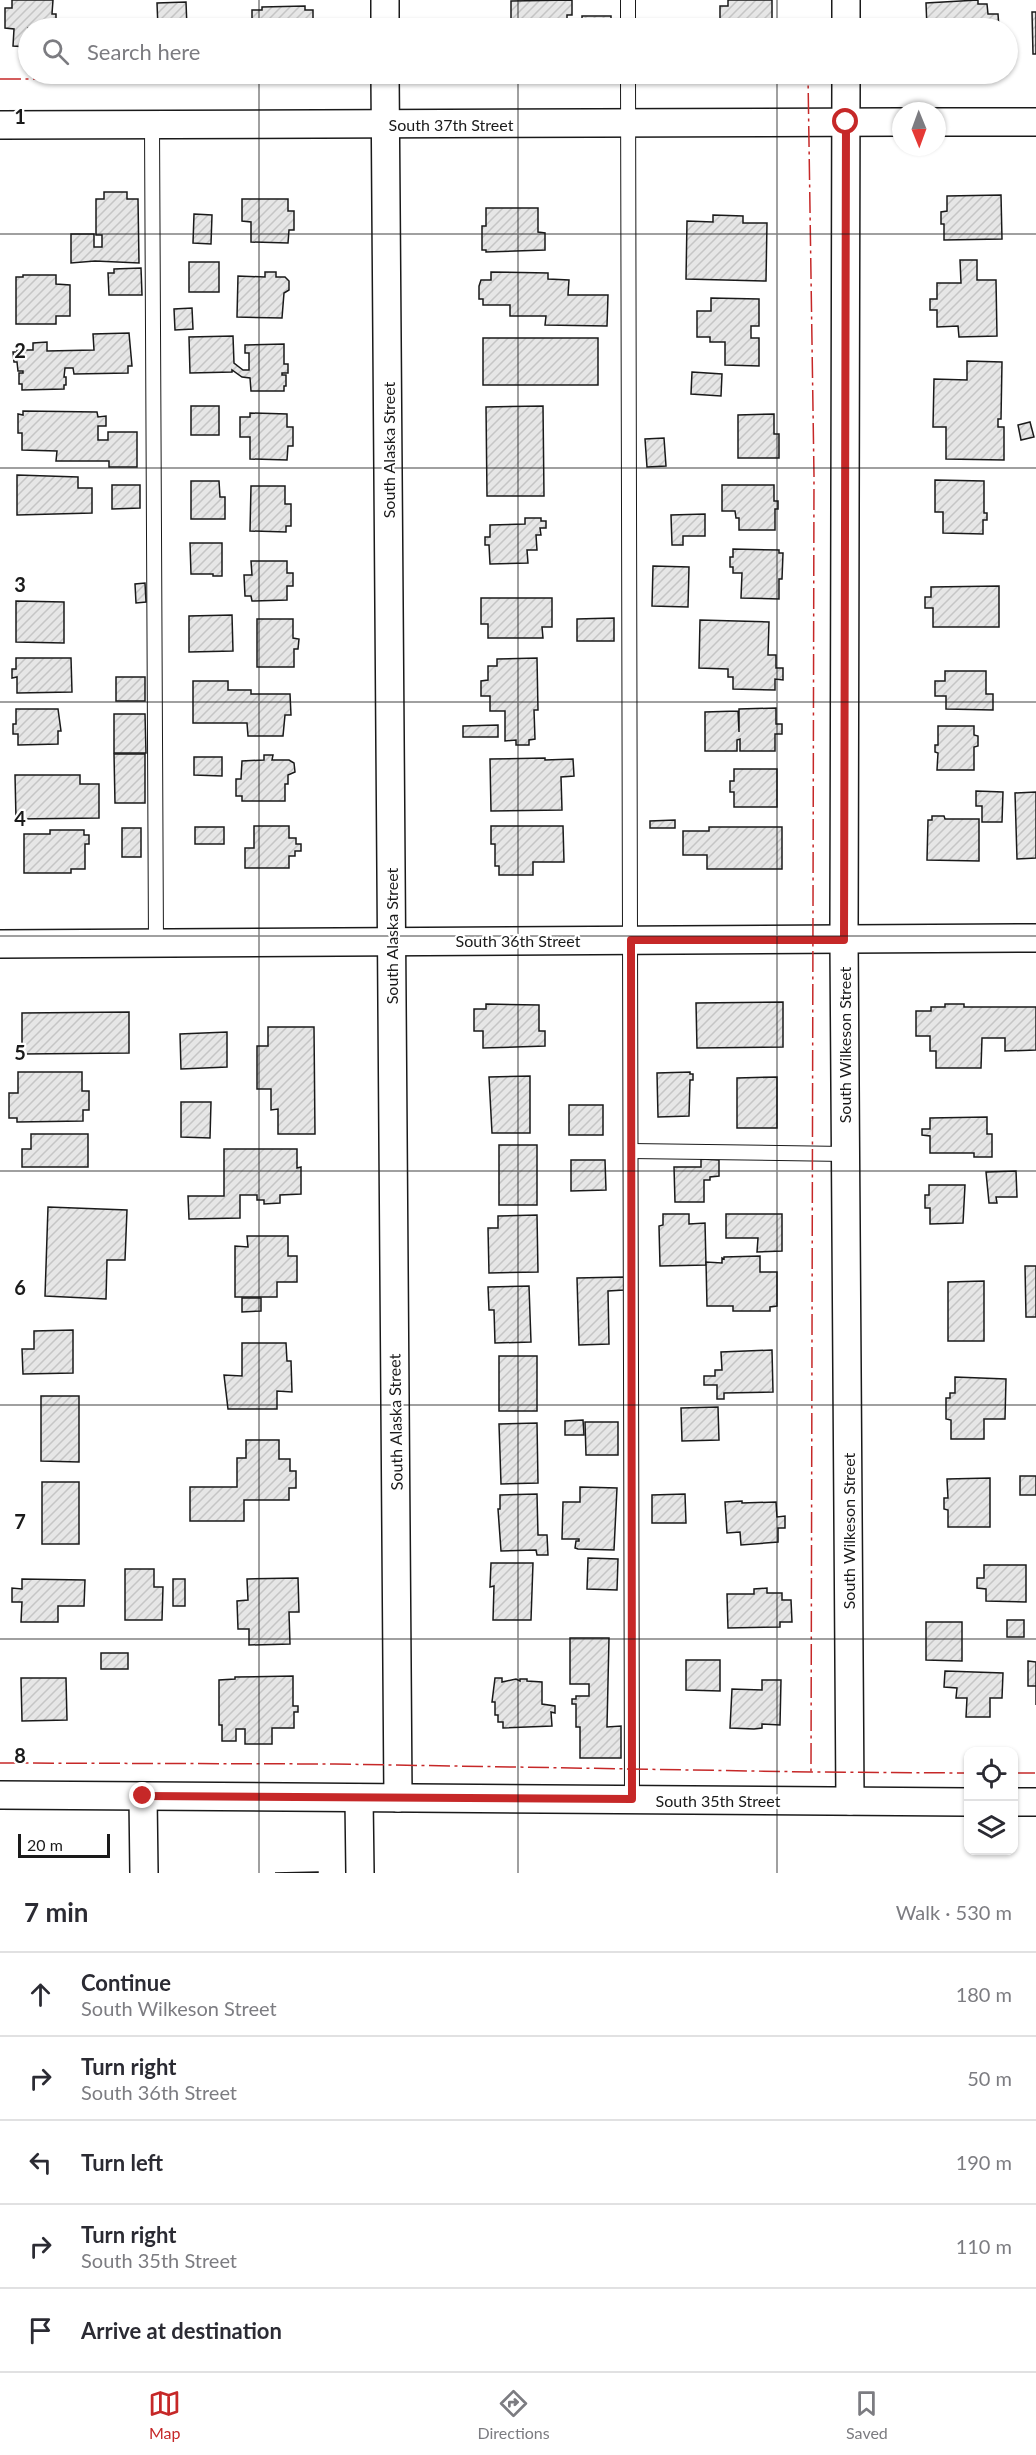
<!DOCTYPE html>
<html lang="en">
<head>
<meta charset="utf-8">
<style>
  :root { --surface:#fff; --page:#f7f7f7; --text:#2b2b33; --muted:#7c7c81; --line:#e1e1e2; --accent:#c62828 }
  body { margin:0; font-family:Lato,sans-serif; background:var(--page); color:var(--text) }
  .controls { position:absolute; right:18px; bottom:18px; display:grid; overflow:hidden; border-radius:12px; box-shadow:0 2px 4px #0004 }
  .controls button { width:54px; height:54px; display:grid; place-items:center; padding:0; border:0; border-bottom:2px solid var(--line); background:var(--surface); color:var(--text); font:30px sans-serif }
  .compass { position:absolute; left:892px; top:102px; width:54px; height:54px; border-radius:50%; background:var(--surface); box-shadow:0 2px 4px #0004; rotate:179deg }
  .scale { position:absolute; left:18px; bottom:15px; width:92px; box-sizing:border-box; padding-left:6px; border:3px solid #1a1a1a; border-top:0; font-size:16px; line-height:21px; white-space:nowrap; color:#1a1a1a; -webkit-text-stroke:4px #fff; paint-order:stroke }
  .stop { position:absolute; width:18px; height:18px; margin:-14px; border:4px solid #c62828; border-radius:50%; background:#fff }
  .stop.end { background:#c62828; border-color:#fff; box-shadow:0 2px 6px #0008 }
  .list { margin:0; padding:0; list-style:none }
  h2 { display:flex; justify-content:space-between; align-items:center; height:78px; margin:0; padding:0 24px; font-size:26px }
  h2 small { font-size:20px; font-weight:400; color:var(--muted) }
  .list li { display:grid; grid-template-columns:39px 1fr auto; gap:18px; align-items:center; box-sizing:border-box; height:84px; padding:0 24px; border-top:2px solid var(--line) }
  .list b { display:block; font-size:22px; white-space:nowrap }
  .list p { margin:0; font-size:20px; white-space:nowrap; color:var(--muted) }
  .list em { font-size:20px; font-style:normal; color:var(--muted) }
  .icon { flex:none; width:33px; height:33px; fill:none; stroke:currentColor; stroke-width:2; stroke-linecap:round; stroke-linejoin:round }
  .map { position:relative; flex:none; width:1036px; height:1873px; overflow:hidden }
  .search { position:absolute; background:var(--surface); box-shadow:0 2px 4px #0004; left:18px; right:18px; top:18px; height:66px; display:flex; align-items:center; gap:15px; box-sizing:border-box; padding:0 21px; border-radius:33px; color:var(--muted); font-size:22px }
  .sheet { height:498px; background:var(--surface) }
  nav { display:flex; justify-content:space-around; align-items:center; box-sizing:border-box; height:84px; border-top:2px solid var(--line); background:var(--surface); font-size:16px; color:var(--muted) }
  nav a { display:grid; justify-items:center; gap:3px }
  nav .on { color:var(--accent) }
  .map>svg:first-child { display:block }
  .building { fill:url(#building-hatch); stroke:#1a1a1a; stroke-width:1.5 }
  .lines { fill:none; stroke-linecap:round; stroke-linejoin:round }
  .lane-casing { stroke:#1a1a1a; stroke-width:16 }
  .street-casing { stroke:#1a1a1a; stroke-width:30 }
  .lane { stroke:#fff; stroke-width:14 }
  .street { stroke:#fff; stroke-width:27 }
  .power { stroke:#c62828; stroke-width:1.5; stroke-dasharray:21 4.5 3 4.5; stroke-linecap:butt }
  .route { stroke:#c62828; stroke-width:8 }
  .grid { fill:none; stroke:#1a1a1a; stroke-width:1.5; stroke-opacity:0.55 }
  .labels { text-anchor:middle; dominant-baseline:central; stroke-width:4.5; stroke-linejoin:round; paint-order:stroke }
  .street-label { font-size:16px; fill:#1a1a1a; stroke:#fff }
  .grid-label { font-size:20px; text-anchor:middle; font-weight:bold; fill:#1a1a1a; stroke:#fff; stroke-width:4.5; stroke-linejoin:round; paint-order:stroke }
</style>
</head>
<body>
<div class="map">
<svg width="1036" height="1873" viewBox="0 0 1036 1873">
  <defs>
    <pattern id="building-hatch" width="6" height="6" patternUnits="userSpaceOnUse" patternTransform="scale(1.5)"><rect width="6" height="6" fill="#e6e6e6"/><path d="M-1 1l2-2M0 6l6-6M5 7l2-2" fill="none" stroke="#c5c5c5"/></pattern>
  </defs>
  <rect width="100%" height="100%" fill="#fff"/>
  <g class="building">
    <path d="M12,0h41l-1,14h4v10h-3v3l6,1h-31v19l-15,-1 1,-17 -9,-1v-20h7z"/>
    <path d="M572,0v15h-5v13h-56v-27z"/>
    <path d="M728,0h44v28h-44v-7h-8v-15h8z"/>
    <path d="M978,0v4h9l1,10h10l1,14h-72l-1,-25z"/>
    <path d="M186,2l1,26h-29l-1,-25z"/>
    <path d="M305,6v4h8v18h-65v-6h4v-12h10v-3z"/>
    <path d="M1032,12h4v42h-3z"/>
    <rect x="582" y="16" width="29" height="12"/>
    <path d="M104,192h23v7h11l1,64 -44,-2 -24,2v-29h23v13h8v-12h-6v-36h8z"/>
    <path d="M1001,195l1,44 -58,1v-16h-3v-12l6,-1v-15z"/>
    <path d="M242,199h46v12h6v19h-5l-1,13 -37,-1v-20l-9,-1z"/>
    <path d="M486,208h52v24l7,1v17l-59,2v-2h-4v-24h4z"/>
    <path d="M194,214l18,1 -1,29 -18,-1z"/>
    <path d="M713,215l30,1v7h24l-1,58 -80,-2 1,-58 26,1z"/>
    <path d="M960,260h17v20h19l1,56 -38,1 -1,-11 -21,1v-17h-7v-11h7v-16h24z"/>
    <rect x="189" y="262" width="30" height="30"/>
    <path d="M141,268l1,27h-33l-1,-22h6v-4z"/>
    <path d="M265,272h11v5h9l4,4v9l-5,3 -2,25 -45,-1 1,-41 27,1z"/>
    <path d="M491,272l57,1v6l21,1 -1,15h40l-1,31 -62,-1 1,-9h-36v-11h-27v-6h-4v-13l2,-6h10z"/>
    <path d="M23,275h33v9l14,1v31h-14v8h-40v-47h7z"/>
    <path d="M711,298l48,1v27h-8v12h8v28l-34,-1v-23h-15v-5h-13v-26h14z"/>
    <path d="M192,308l1,21 -18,1 -1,-21z"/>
    <path d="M129,333l3,33h-4v7l-54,1 -1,-6h-8l-1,9h2v8h-2v4l-42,1v-6h-3v-11h4v-2h-5l-1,-9h-3l-1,-10h4v-2h16v-7l14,-1v9l47,-1 -1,-16z"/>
    <path d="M233,336l1,27 9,7h6v-17h-4v-8l39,-1v20h4v9h-6v2h4v11h-2v5h-33l-1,-13 -8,-1 -10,-7v2l-42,1 -1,-36z"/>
    <rect x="483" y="338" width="115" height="47"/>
    <path d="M967,361l35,1 -1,57h-3v8h6v33l-58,-1v-32h-13l1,-48 33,1z"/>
    <path d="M692,372l30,2 -1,22 -30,-2z"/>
    <rect x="191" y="406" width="28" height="29"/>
    <path d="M543,406l1,90h-57l-1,-89z"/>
    <path d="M23,411l74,1 1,5 8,-1v10h-8v14h10v-8h29v35h-28v-6h-53l1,-10 -35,-1v-17h-4v-19l5,1z"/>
    <path d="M250,413l37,1v13h6v19h-5l-1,14 -37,-1v-22h-10v-20h10z"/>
    <path d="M774,414v20h5v24h-41v-43z"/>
    <path d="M1030,422l4,15 -13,3 -3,-15z"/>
    <path d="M664,438l2,28 -19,1 -2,-28z"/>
    <path d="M17,475l61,2v11h14v25l-75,2z"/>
    <path d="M935,480l49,1v32h3v7h-4v14l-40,-1v-21h-8z"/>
    <path d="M191,481h28l1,16h5v22h-34z"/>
    <path d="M112,485h28v23l-28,1z"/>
    <path d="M722,485h52v16h4v8h-3v21h-36v-12h-3l-1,-7h-13z"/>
    <path d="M251,486h34v18h6v22h-5v6l-36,-1z"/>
    <path d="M705,514v22h-22v9h-11l-1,-30z"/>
    <path d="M525,518h16v3h5v7h-6l1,7h-5l1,15h-10l1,13 -38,1 -1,-19h-4v-8h5v-12l35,-1z"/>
    <path d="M190,543h32v33h-9v-2h-22z"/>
    <path d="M733,549l46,1v3h4l-1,26h-3v20l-38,-1 1,-25h-9v-6h-3v-10h3z"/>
    <path d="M251,561h36v12h6v13h-6v14l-35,1 -1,-5h-6l-1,-21h8z"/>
    <path d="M653,566l36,1 -1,40 -36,-1z"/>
    <path d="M145,583l1,19 -10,1 -1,-19z"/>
    <path d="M999,586v41h-66v-19h-8v-11h6v-10z"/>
    <path d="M481,598h71v29h-10l1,11h-55v-14h-7z"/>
    <path d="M16,601l48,1v41l-48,-1z"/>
    <path d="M232,615l1,36 -44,1v-36z"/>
    <path d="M614,618v23h-37v-22z"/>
    <path d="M257,619h36v19l6,1 -1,10h-4v18h-37z"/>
    <path d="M700,620l69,2 -1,33h8v13h7v12l-8,-1v11l-42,-1v-12h-5v-8l-29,-1z"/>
    <path d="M16,658h55l1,34 -55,1v-16l-5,1v-9h4z"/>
    <path d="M537,658l1,52h-4l1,29 -6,1v5h-13v-5l-11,1v-30h-15v-15h-9v-15l7,-1v-14h9v-7z"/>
    <path d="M945,671h41v23h7v16l-47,-1v-13h-11v-15h10z"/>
    <rect x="116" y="677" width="29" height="24"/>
    <path d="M193,681h35v9h23v4h39l1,21h-6l-2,21h-35l-1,-13h-54z"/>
    <path d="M776,708v16h6v10h-7v17h-35v-12l-3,1v11h-32v-39l33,-1 1,21v-23z"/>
    <path d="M16,709h42l3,22h-3v13l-40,1v-11h-5v-10h3z"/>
    <path d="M114,714h31l1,39h-32z"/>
    <path d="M498,725v12h-35v-11z"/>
    <path d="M938,726h36v9l4,1v10l-4,1v23h-37l1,-17 -3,-1v-7h3z"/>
    <path d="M114,754h31v49h-30z"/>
    <path d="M264,755h9l-1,5h17l5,3 1,9 -7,3v9h-3v17h-43v-5h-6v-17h5l1,-18 22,-1z"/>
    <path d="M194,757h28v19l-28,-1z"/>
    <path d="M545,758v2l28,-1 1,17 -13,1 1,33 -71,1 -1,-52z"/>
    <path d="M734,769h43v38h-43v-15h-4v-11h4z"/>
    <path d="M15,775h65v9h19v34l-83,1z"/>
    <path d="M976,791l27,1 -1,30h-20v-16h-6z"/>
    <path d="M1036,792v66l-19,1 -2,-66z"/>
    <path d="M932,816h12l1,3h34v42l-52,-1 1,-40h4z"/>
    <path d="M675,820v8h-25v-7z"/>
    <path d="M254,826h35v12h7v6h5v7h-6v5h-6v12h-44v-20h9z"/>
    <path d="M491,826h72l1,36h-31v13h-34v-9h-4v-22h-4z"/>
    <rect x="195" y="827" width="29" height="17"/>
    <path d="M709,827h73v42h-75v-14h-24v-24h26z"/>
    <rect x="122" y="828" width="19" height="29"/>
    <path d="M50,830h34v5h5v9h-4v25h-14v4h-47v-39h26z"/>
    <path d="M783,1002v45l-86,1 -1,-45z"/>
    <path d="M486,1004l53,1v26h6v15l-62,2v-17h-9v-22h12z"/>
    <path d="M945,1004h19v3h72v43l-31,1v-13h-23l-1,30h-45v-17h-6v-15h-14v-25h15v-4h14z"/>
    <path d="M129,1012v41l-107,1v-41z"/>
    <path d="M268,1027h46l1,107h-37v-25l-7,1v-21h-14v-43h11z"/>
    <path d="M227,1032v35l-46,2 -1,-35z"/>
    <path d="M18,1072h64v19h7v19h-6v11l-66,1v-4h-8v-25h9z"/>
    <path d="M690,1072v2h3v6h-3l-1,36 -31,1 -1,-44z"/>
    <path d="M530,1076v57h-38l-3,-56z"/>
    <path d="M777,1077v51h-40v-50z"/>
    <path d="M181,1102h30l-1,36 -29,-1z"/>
    <rect x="569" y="1105" width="34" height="30"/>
    <path d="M987,1117v17h5v23h-18v-4h-44v-17l-8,-1v-6h8v-11z"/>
    <path d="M31,1134h57v33h-66v-18h9z"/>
    <rect x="499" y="1145" width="38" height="60"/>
    <path d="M224,1149h73v19l4,-1v27l-21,1v8l-16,1v-4h-7v-5h-17v23l-51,1 -1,-23h36z"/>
    <path d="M701,1159l18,1v16l-9,1v3h-6v22h-29l-1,-35h27z"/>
    <path d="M571,1160h34l1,30 -35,1z"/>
    <path d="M1016,1171l1,26h-21l1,6h-8l-3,-31z"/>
    <path d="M929,1185h36l-2,38 -33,1v-16h-5v-13h4z"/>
    <path d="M48,1207l79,3 -2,50h-18l-1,39 -61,-3z"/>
    <path d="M663,1214h26v10l16,-1 1,42 -46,1 -1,-40 4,-1z"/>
    <path d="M726,1214h56v37l-25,1 1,-14h-32z"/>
    <path d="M537,1215l1,57 -49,1 -1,-45h10v-12z"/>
    <path d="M247,1236h41v20h9v26h-20v15h-42v-51l13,1z"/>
    <path d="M760,1256v16h17v34l-7,1v4h-37v-5h-26l-1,-44 16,1v-5l2,1v-2z"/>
    <path d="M1025,1266h11v51h-10z"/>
    <path d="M624,1277v13l-16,1 1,53 -30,1 -2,-67z"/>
    <path d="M984,1281v60h-36v-59z"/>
    <path d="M529,1286l2,56 -36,1 -1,-33h-5l-1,-23z"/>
    <path d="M242,1298h19v13l-19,1z"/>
    <path d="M73,1330v43l-50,1 -1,-25h12v-18z"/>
    <path d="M242,1343h44l1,18h4l1,31 -15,-1v18h-49l-4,-34 18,1z"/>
    <path d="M772,1350l1,42 -49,1v6h-7v-14h-13v-9h11v-6h7l-1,-18z"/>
    <rect x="499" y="1356" width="38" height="55"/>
    <path d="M955,1377l51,2 -1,40h-21v20h-33v-19l-5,-1v-21h4v-5h5z"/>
    <path d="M41,1396h38v66l-38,-1z"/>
    <path d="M718,1407l1,33 -37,1 -1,-33z"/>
    <path d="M583,1420l1,15h-19v-14z"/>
    <path d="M585,1422h33v33h-32z"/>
    <path d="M537,1423l1,60 -37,1 -2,-60z"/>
    <path d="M246,1440h33v19h11v12h6v17h-7v12h-45v21h-54v-34h47v-29h9z"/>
    <rect x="1020" y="1476" width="16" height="19"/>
    <path d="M990,1478v49h-42v-17l-4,-1v-11h4l-1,-19z"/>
    <rect x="42" y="1482" width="37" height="62"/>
    <path d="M580,1487l37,1 -3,62 -36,-1 -3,-1 1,-7h3v-2h-17l1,-37h17z"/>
    <path d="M537,1494l1,41h9l1,20h-11l-1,-5 -35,1 -3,-42h2v-14z"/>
    <path d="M685,1494l1,29h-34v-28z"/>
    <path d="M742,1501v2l34,-1 1,15 8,-1v12h-7v14l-37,3 -1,-13 -13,1 -2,-31z"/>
    <path d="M588,1558l30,1 -1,31 -30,-1z"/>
    <path d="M491,1563h42l-2,57h-38l1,-34 -4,1z"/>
    <path d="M984,1565h42v37l-40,-1v-12l-9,-1v-10h7z"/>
    <path d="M125,1569h29v18h9l-1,33h-37z"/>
    <path d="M298,1578l1,34h-10l1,32 -41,1v-16h-11l-1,-28 11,-1 -1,-21z"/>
    <path d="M22,1579l63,1 -1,26h-26v16h-37l1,-20h-10v-14l10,1z"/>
    <rect x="173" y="1579" width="12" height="27"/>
    <path d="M767,1588v5h15v7h9l1,22h-12v5l-52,1 -1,-34h27v-5z"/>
    <rect x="1007" y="1620" width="17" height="17"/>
    <path d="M926,1622h36v39l-36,-1z"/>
    <path d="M570,1638h39l-2,89 14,-1v32h-41v-31h-4v-23h-4v-5h4v-3h13v-12h-19z"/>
    <rect x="101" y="1653" width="27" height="16"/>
    <path d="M686,1660h34v31l-34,-1z"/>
    <path d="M1028,1661l8,1v43v-19h-8z"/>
    <path d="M945,1671l58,2 -1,25h-12v19h-24l1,-19h-11l1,-10 -13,-1z"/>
    <path d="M293,1676v30h5v6h-4v16h-22v16h-27v-15h-9v12h-14v-16h-3v-45l16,-1v-2z"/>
    <path d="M21,1678h45l1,42 -45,1z"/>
    <path d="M495,1678h7v4l14,-3 4,2v-2h7v2l15,1v22l13,2v7l-4,-1 1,14 -49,2v-6h-5v-7h-3v-13h-3z"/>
    <path d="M762,1680h19l-1,45 -18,-1v4l-8,1 -24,-1 2,-39 30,1z"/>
    <path d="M318,1872v1h-43z"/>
  </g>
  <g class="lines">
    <g class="lane-casing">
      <g id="lane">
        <path d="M628,28v-28"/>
        <path d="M628,74l4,1725"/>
        <path d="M152,125l4,818"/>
        <path d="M631,1151l214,3"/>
      </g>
    </g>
    <g class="street-casing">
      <g id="street">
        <path d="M385,0v28"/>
        <path d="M846,0v28"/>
        <path d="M385,74l13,1724"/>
        <path d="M846,74l-2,866 6,861"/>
        <path d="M937,122h99"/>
        <path d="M0,125l901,-3"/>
        <path d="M0,944l1036,-6"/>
        <path d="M0,1795l968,7"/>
        <path d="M143,1796l1,77"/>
        <path d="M359,1798l1,75"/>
        <path d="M1014,1802h22"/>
      </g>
    </g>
    <use href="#lane" class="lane"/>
    <use href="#street" class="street"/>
    <g class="power">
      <path d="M0,79l808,-3 6,400 -3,1296"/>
      <path d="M0,1763l335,1 476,8 157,1"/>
      <path d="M1014,1773h22"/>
    </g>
  </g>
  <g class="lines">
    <path class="route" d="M143,1796l489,3 -1,-859h213l2,-818"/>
  </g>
  <path class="grid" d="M259,0v28M518,0v28M777,0v28M259,74v1799M518,74v1799M777,74v1799M0,234h1036M0,468h1036M0,702h1036M0,936h1036M0,1171h1036M0,1405h1036M0,1639h1036"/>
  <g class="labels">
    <g class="street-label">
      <text x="451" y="124">South 37th Street</text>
      <text transform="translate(388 450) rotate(-90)">South Alaska Street</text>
      <text transform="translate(391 936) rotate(-90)">South Alaska Street</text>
      <text x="518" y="940">South 36th Street</text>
      <text transform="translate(844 1045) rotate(-90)">South Wilkeson Street</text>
      <text transform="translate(395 1422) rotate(-91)">South Alaska Street</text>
      <text transform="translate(848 1531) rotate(-90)">South Wilkeson Street</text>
      <text x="718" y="1800">South 35th Street</text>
    </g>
  </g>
  <g class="grid-label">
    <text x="20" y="124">1</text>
    <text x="20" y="358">2</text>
    <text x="20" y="592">3</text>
    <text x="20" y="826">4</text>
    <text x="20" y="1060">5</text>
    <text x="20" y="1295">6</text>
    <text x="20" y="1529">7</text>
    <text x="20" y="1763">8</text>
  </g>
</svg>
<div class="controls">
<button><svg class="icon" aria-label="locate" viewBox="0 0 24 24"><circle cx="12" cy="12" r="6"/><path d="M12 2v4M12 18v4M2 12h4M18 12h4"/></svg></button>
<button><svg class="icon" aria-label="layers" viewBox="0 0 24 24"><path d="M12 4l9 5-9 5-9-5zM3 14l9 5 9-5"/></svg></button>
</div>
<svg class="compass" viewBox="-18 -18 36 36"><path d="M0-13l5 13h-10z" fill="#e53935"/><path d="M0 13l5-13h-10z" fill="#7c7c81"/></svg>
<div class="scale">20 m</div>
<div class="stop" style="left:846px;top:122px"></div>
<div class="stop end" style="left:143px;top:1796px"></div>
<div class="search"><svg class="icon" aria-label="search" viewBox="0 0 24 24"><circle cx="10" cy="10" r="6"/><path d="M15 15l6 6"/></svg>Search here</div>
</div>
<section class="sheet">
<h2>7 min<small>Walk · 530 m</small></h2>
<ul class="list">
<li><svg class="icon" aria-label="ahead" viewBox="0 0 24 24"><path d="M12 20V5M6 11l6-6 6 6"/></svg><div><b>Continue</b><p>South Wilkeson Street</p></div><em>180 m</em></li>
<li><svg class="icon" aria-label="right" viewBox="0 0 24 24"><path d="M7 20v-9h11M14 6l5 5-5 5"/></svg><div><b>Turn right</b><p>South 36th Street</p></div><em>50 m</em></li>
<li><svg class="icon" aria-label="left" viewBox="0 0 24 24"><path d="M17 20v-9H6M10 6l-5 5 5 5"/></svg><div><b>Turn left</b></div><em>190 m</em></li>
<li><svg class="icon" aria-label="right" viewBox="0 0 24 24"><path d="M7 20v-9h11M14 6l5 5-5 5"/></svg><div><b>Turn right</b><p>South 35th Street</p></div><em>110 m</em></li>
<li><svg class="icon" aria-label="arrive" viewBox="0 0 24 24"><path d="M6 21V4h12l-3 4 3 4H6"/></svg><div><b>Arrive at destination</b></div></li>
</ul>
</section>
<nav>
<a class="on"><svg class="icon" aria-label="map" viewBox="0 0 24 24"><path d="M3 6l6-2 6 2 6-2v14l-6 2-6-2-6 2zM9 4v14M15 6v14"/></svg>Map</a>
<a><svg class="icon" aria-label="directions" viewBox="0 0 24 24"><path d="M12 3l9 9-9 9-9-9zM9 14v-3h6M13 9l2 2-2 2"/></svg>Directions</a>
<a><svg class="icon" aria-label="saved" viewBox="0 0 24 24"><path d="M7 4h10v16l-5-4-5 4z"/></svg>Saved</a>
</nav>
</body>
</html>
